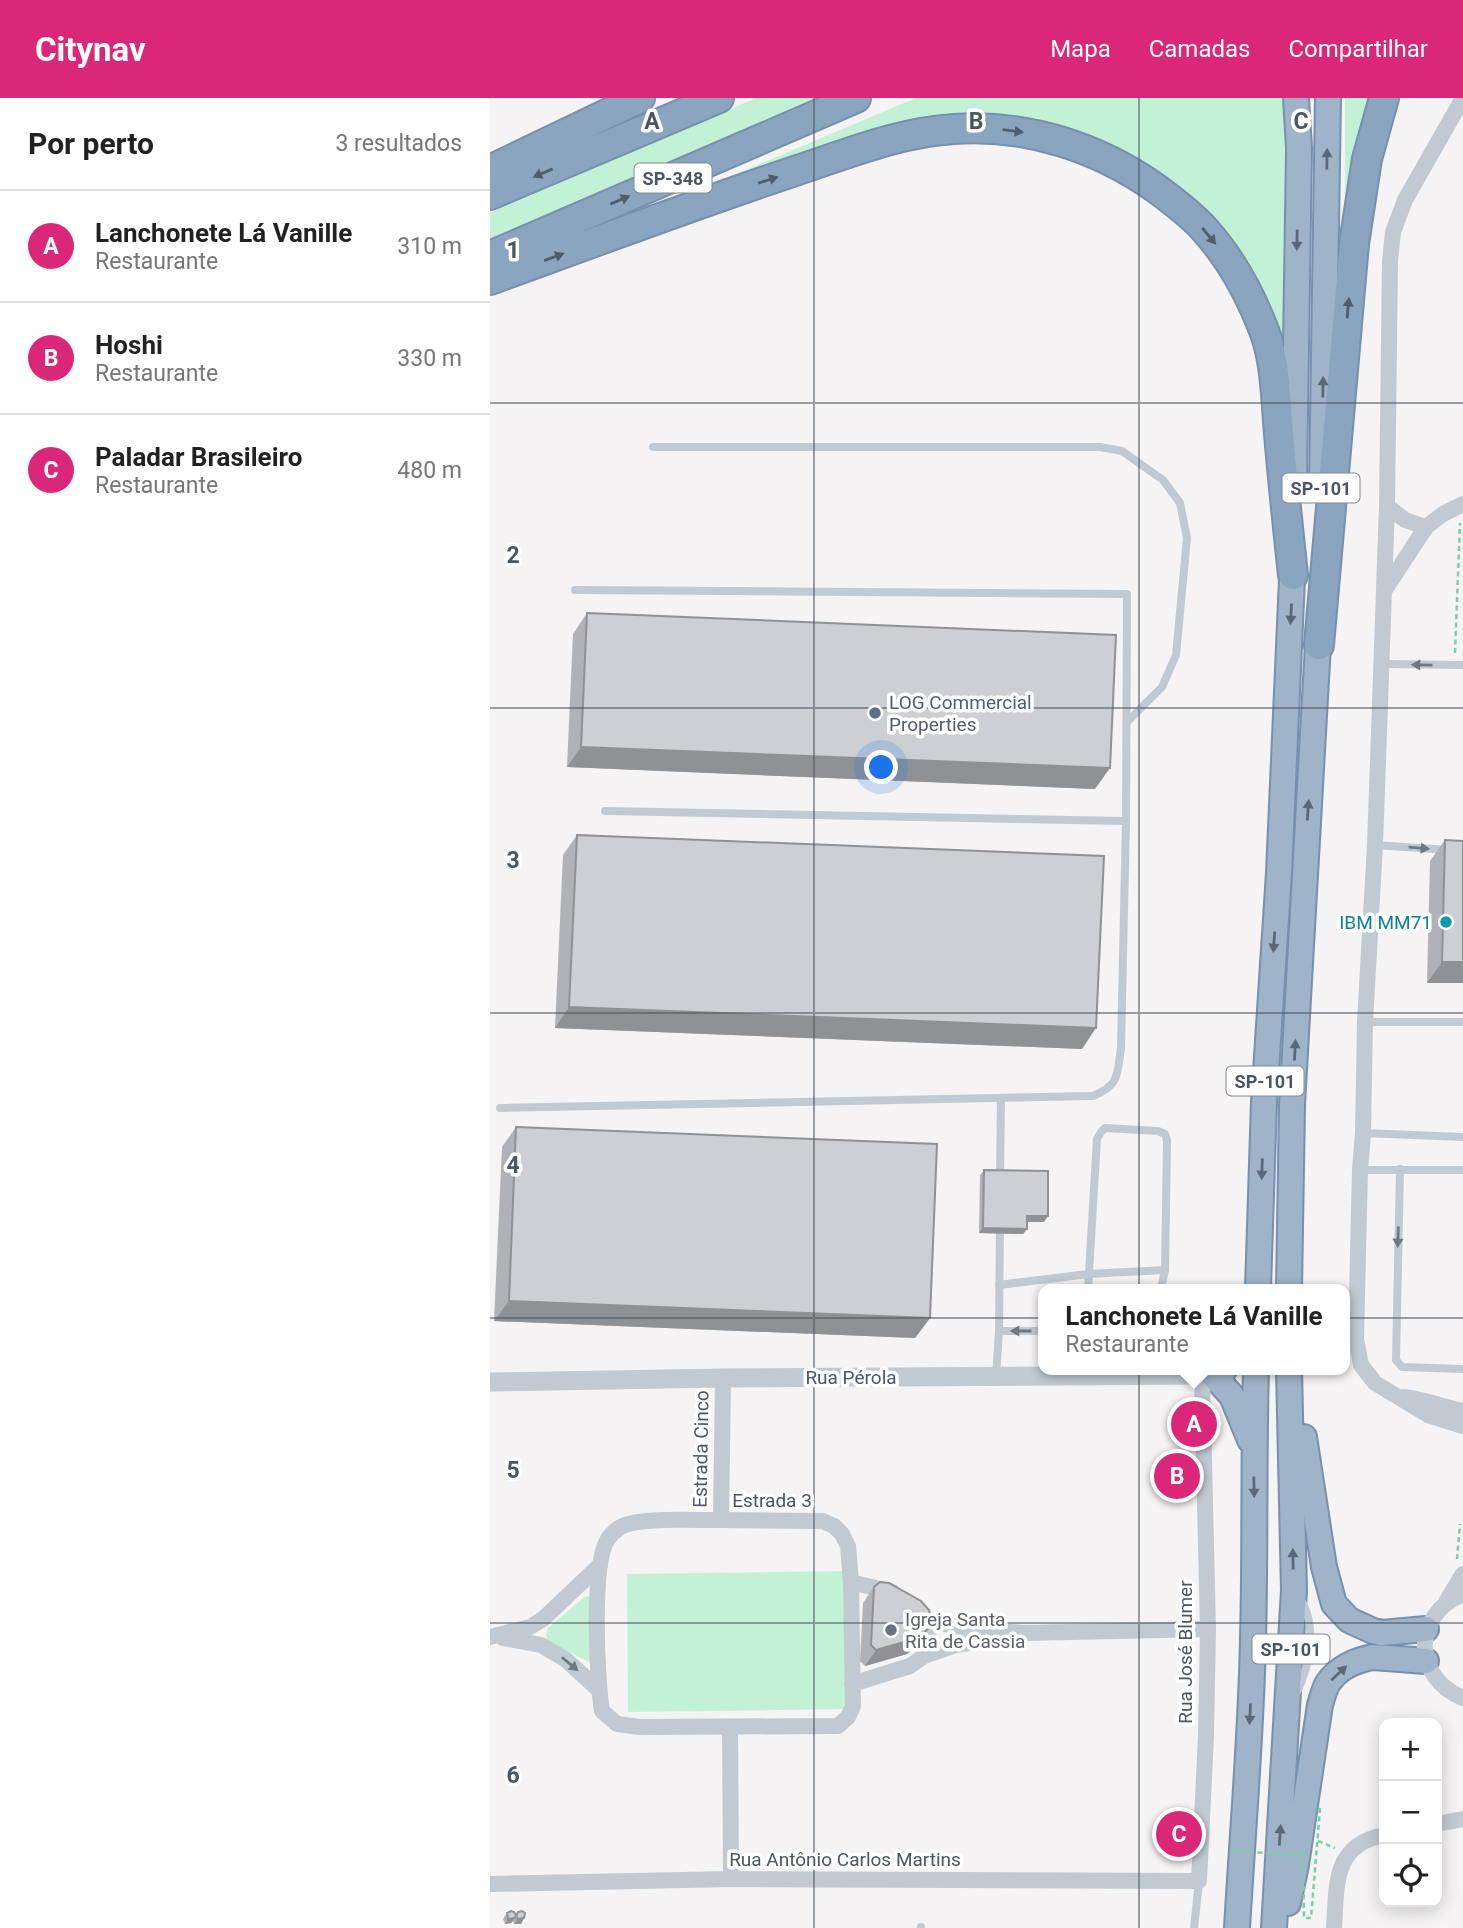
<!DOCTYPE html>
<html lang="pt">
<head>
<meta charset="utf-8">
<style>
  :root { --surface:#fff; --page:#f6f6f6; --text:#222; --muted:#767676; --line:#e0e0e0; --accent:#db2777 }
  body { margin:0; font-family:Roboto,sans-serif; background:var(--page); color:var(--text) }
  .controls { position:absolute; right:21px; bottom:21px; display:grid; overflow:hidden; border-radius:14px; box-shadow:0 4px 18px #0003 }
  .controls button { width:63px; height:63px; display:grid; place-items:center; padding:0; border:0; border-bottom:2px solid var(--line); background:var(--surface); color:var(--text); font:35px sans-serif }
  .you { position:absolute; left:392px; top:670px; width:24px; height:24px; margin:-18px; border:5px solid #fff; border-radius:50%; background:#1a73e8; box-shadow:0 0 0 10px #1a73e833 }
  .badge { display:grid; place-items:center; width:46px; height:46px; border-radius:50%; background:var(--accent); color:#fff; font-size:23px; font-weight:700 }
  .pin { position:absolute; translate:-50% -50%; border:4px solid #fff; box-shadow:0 2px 7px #0006 }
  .popup { position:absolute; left:548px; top:1186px; width:312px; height:91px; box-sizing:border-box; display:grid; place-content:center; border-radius:14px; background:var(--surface); filter:drop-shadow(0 2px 5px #0005); font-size:23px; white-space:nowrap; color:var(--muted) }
  .popup b { font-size:26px; color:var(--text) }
  .popup::after { content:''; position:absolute; left:50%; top:100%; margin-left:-14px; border:14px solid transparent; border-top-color:var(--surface) }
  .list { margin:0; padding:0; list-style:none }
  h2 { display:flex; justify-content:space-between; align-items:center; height:91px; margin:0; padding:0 28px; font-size:30px }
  h2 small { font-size:23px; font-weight:400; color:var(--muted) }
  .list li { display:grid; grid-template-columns:46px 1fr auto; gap:21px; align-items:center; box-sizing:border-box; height:112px; padding:0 28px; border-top:2px solid var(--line) }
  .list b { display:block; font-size:26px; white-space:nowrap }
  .list p { margin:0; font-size:23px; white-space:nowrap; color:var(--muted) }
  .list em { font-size:23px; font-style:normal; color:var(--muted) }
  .icon { flex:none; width:38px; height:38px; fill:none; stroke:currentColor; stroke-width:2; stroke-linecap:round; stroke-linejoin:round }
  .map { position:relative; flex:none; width:973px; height:1830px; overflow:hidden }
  header { display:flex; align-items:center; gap:42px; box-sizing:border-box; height:98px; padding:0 35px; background:var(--accent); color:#fff }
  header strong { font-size:33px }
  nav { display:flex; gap:38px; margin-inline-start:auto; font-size:24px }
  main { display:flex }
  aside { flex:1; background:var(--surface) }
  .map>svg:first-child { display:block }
  .green { fill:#c3f1d5 }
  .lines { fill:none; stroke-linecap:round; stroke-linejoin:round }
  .trunk-casing { stroke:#7690ad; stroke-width:28 }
  .motorway-casing { stroke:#7690ad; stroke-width:32 }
  .path { stroke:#7ad0a6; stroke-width:2.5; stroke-dasharray:5 3.5; stroke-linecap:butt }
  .service { stroke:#c1cad2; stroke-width:8 }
  .minor { stroke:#c1cad2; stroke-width:16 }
  .tertiary { stroke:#c1cad2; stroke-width:19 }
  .trunk { stroke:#9fb4c9; stroke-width:24 }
  .motorway { stroke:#8ba5c1; stroke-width:28 }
  .path-bridge { stroke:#7ad0a6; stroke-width:2.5; stroke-dasharray:5 3.5; stroke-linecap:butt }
  .wall { fill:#b0b2b7 }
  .shaded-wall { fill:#909195 }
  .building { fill:#cdcfd5; stroke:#909195; stroke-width:2 }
  .oneway { fill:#505e6b }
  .oneway2 { fill:#5b6976 }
  .oneway3 { fill:#6e7983 }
  .grid { fill:none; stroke:#4a5661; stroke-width:2; stroke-opacity:0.55 }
  .service-dot { fill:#5c6f8a; stroke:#fff; stroke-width:2.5 }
  .culture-dot { fill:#0f9aa8; stroke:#fff; stroke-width:2.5 }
  .worship-dot { fill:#6b7280; stroke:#fff; stroke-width:2.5 }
  .labels { text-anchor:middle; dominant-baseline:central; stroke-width:7; stroke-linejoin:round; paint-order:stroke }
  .shield { fill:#fff; stroke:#808990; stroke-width:2 }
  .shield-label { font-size:18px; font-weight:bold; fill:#4a5661 }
  .service-label { font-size:19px; fill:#4e5e75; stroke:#fff; text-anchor:start }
  .culture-label { font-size:19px; fill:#0d838f; stroke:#fff; text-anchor:end }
  .street-label { font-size:19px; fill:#4a5661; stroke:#fff }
  .worship-label { font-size:19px; fill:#5b616d; stroke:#fff; text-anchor:start }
  .grid-label { font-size:23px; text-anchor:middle; font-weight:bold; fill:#4a5661; stroke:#fff; stroke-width:7; stroke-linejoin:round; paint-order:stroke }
</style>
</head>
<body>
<header>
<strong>Citynav</strong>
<nav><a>Mapa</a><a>Camadas</a><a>Compartilhar</a></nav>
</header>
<main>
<aside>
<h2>Por perto<small>3 resultados</small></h2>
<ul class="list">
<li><span class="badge">A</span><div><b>Lanchonete Lá Vanille</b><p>Restaurante</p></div><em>310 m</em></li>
<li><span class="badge">B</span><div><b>Hoshi</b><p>Restaurante</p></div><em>330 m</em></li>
<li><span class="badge">C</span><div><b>Paladar Brasileiro</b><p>Restaurante</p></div><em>480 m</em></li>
</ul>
</aside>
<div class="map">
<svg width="973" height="1830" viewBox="0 0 973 1830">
  <rect width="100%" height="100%" fill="#f5f3f3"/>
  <g class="green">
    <path d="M266,0h65l-331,144v-29z"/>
    <path d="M426,0h369l-2,263 -86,-150 -179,-87 -353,80z"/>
    <path d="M855,0h32l-32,142z"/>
    <path d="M357,1473l1,138 -220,3 -1,-138z"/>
    <path d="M96,1498l5,1v64l-2,1 -39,-20c-5,-5 -4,-8 -2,-14z"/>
  </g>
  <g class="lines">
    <g class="trunk-casing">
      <g id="trunk">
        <path d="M804,383l5,-333 -3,-50"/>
        <path d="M832,384l6,-384"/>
        <path d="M768,1191l6,-187 15,-229 14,-317"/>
        <path d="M799,1191l3,-184 27,-478"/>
        <path d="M734,1272l-11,5 19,21 18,44"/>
        <path d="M814,1339l20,130 10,37 15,16 24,11 9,2 44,-4"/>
        <path d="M798,1805l8,-38 24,-160c2,-6 4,-16 8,-22 10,-15 28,-23 45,-26l53,4"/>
        <path d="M747,1830c5,-85 12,-170 15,-255 4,-101 1,-202 4,-303"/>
        <path d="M784,1830l20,-338 -5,-220"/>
      </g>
    </g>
    <g class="motorway-casing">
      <g id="motorway">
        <path d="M0,72l150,-72"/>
        <path d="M0,97l229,-97"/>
        <path d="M0,158l366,-158"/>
        <path d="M0,182c102,-37 203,-75 305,-109 52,-17 105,-39 159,-42 73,-5 144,18 203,60 17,13 34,25 48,41 26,29 46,66 60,103 11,31 11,67 14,101 4,47 9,94 14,141"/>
        <path d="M829,547l35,-401 13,-85 17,-61"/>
      </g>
    </g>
    <g class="path">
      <path d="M965,555l5,-130"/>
      <path d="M967,1461l3,-35"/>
      <path d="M828,1743l17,7"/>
    </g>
    <g class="service">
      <path d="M163,349h447l22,4 41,29 17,23 7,35 -11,117 -14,32 -35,35"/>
      <path d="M892,566l81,1"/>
      <path d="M115,713l521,10"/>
      <path d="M885,747l88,6"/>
      <path d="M875,924h98"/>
      <path d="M10,1010l593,-12c27,-11 24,-22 28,-48l5,-227 1,-227 -552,-4"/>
      <path d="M873,1035l100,4"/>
      <path d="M910,1071l-4,191 6,7 61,2"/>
      <path d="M870,1072h103"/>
      <path d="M510,1080l1,-79"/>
      <path d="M509,1187l89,-11 77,-4"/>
      <path d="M598,1191l9,-150 4,-7 4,-4 53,3 7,3 2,6 -2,130 -4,19"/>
      <path d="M509,1233h45"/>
      <path d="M506,1279l3,-46 1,-108"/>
      <path d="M807,1594c13,-27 20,-66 4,-92"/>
      <path d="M431,1829v1"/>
      <path d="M704,1830l5,-47"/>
    </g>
    <g class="minor">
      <path d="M973,406l-20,10 -17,13 -42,64 -9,254 -10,177 -2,111 -3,37 -4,169 5,26 14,18 53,32 35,11"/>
      <path d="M897,408l18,14 21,7"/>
      <path d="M894,491l3,-83 3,-244 3,-30 12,-32 58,-102"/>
      <path d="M914,1299c20,2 39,10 59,14"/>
      <path d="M231,1422l102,1 11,5 8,8 6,12 3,36 2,124 -5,11 -10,9 -198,1 -23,-3 -15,-13c-5,-31 -11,-148 6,-172 2,-3 8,-9 11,-11 17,-12 80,-7 102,-8z"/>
      <path d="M231,1422l2,-142"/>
      <path d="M361,1484l41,10"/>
      <path d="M973,1496c-51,21 -51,83 0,104"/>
      <path d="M956,1504l17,-28"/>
      <path d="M426,1510l11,13 50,9 48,3 183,-4"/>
      <path d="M0,1539l40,-10 13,-8 57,-54"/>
      <path d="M13,1540l38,7 24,14 33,30"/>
      <path d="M434,1558c5,-13 6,-22 3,-35"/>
      <path d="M362,1586l58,-18 14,-10 32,-11 43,-7"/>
      <path d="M240,1629l1,152"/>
      <path d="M947,1726l26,-5"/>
      <path d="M0,1786l241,-5 468,2 7,-145 2,-107 -6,-253"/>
      <path d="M844,1830c3,-42 -2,-83 50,-93"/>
    </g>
    <path class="tertiary" d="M0,1284l233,-4 490,-3"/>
    <use href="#trunk" class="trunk"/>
    <use href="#motorway" class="motorway"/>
    <path class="path-bridge" d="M742,1753l71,4 1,63h7l9,-109 -5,1"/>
  </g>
  <g class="wall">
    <path d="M97,515l508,176 -528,-22 6,-133z"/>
    <path d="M87,737l505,214 -527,-21 8,-173z"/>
    <path d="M955,742l18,143h-36l3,-122z"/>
    <path d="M26,1029l414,191 -15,20 -421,-17 8,-174z"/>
    <path d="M494,1072l60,52h-17v7l-4,5 -44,-1 1,-58z"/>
    <path d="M384,1489l54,42 -11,15 -10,10 -42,12 -5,-5 3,-58z"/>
    <path d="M17,1815l17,5 -3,6h-7l-1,-3 -2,2 -6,1 -2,-5z"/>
  </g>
  <g class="shaded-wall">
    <path d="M91,649l529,21 -15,21 -528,-22z"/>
    <path d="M952,864h21v21h-36z"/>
    <path d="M79,909l527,21 -14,21 -527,-21z"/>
    <path d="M537,1118h21l-4,6h-21z"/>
    <path d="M493,1130l44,1 -4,5 -44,-1z"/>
    <path d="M19,1203l421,17 -15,20 -421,-17z"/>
    <path d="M438,1531l-11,15 -10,10 -42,12 11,-16z"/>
    <path d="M25,1820l-4,5 -6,1 3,-5z"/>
    <path d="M34,1820l-3,6h-7l4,-5z"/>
  </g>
  <g class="building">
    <path d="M97,515l529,22 -6,133 -529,-21z"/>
    <path d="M87,737l527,21 -8,172 -527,-21z"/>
    <path d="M955,742l18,1v121h-21z"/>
    <path d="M26,1029l421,17 -7,174 -421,-17z"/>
    <path d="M494,1072l64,1v45h-21v13l-44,-1z"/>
    <path d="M390,1484l9,1 32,18 8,9 3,9 -4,10 -10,9 -42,12 -5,-5 3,-58z"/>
    <path d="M21,1813l3,1 2,3 -1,3 -7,1 -1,-6z"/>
    <path d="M32,1813l3,2 -1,5 -6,1 -2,-3 2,-4z"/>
  </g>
  <defs><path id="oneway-solid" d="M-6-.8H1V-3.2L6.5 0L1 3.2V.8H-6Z" transform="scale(1.75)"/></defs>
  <g class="oneway">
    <use href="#oneway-solid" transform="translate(523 33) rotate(7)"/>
    <use href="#oneway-solid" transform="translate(53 75) rotate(157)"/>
    <use href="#oneway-solid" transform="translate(278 82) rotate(-18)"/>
    <use href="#oneway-solid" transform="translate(130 102) rotate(-23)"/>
    <use href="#oneway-solid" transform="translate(719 138) rotate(50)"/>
    <use href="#oneway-solid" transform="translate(64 159) rotate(-20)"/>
    <use href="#oneway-solid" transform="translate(858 210) rotate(-85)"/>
  </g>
  <g class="oneway2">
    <use href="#oneway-solid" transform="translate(837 61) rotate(-89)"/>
    <use href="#oneway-solid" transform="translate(807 142) rotate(91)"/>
    <use href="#oneway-solid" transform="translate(833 289) rotate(-89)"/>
    <use href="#oneway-solid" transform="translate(801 516) rotate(93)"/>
    <use href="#oneway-solid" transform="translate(818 712) rotate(-86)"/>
    <use href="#oneway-solid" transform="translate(784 844) rotate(94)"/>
    <use href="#oneway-solid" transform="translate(805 952) rotate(-87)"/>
    <use href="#oneway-solid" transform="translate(772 1071) rotate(92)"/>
    <use href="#oneway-solid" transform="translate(764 1389) rotate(89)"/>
    <use href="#oneway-solid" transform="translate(803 1461) rotate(-91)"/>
    <use href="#oneway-solid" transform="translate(849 1575) rotate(-43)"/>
    <use href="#oneway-solid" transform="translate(760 1616) rotate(93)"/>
    <use href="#oneway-solid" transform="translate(790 1737) rotate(-86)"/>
  </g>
  <g class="oneway3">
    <use href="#oneway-solid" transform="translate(932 567) rotate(-179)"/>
    <use href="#oneway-solid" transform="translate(929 750) rotate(5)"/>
    <use href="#oneway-solid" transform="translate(908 1139) rotate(92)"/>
    <use href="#oneway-solid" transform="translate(531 1233) rotate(180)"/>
    <use href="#oneway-solid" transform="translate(80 1566) rotate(40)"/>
  </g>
  <path class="grid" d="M324,0v1830M649,0v1830M0,305h973M0,610h973M0,915h973M0,1220h973M0,1525h973"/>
  <circle class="service-dot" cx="385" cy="615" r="7"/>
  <circle class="culture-dot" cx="956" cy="824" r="7"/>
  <circle class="worship-dot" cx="401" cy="1532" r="7"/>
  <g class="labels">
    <g class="shield">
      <rect x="144.5" y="65.5" width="77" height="29" rx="5"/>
      <rect x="792.5" y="375.5" width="77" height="29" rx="5"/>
      <rect x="736.5" y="968.5" width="77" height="29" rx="5"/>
      <rect x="762.5" y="1536.5" width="77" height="29" rx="5"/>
    </g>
    <g class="shield-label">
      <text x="183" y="80">SP-348</text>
      <text x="831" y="390">SP-101</text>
      <text x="775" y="983">SP-101</text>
      <text x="801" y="1551">SP-101</text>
    </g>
    <g class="service-label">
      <text x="399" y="604">LOG Commercial<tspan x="399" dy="22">Properties</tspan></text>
    </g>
    <g class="culture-label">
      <text x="942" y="824">IBM MM71</text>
    </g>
    <g class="street-label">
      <text x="361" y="1279">Rua Pérola</text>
      <text transform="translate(211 1351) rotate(-89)">Estrada Cinco</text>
      <text x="282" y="1402">Estrada 3</text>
      <text transform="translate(695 1554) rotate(-90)">Rua José Blumer</text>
      <text x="355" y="1761">Rua Antônio Carlos Martins</text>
    </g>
    <g class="worship-label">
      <text x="415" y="1521">Igreja Santa<tspan x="415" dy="22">Rita de Cassia</tspan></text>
    </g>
  </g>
  <g class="grid-label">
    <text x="162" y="31">A</text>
    <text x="486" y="31">B</text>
    <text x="811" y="31">C</text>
    <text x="23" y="160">1</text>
    <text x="23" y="465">2</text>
    <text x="23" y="770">3</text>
    <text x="23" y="1075">4</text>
    <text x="23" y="1380">5</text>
    <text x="23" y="1685">6</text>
  </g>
</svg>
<div class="controls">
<button>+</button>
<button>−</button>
<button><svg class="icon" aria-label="locate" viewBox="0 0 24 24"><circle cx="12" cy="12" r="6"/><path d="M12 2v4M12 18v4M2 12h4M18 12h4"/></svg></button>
</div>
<div class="you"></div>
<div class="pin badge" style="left:704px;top:1326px">A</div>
<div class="popup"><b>Lanchonete Lá Vanille</b>Restaurante</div>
<div class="pin badge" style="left:687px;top:1378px">B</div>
<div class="pin badge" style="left:689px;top:1736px">C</div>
</div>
</main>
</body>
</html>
